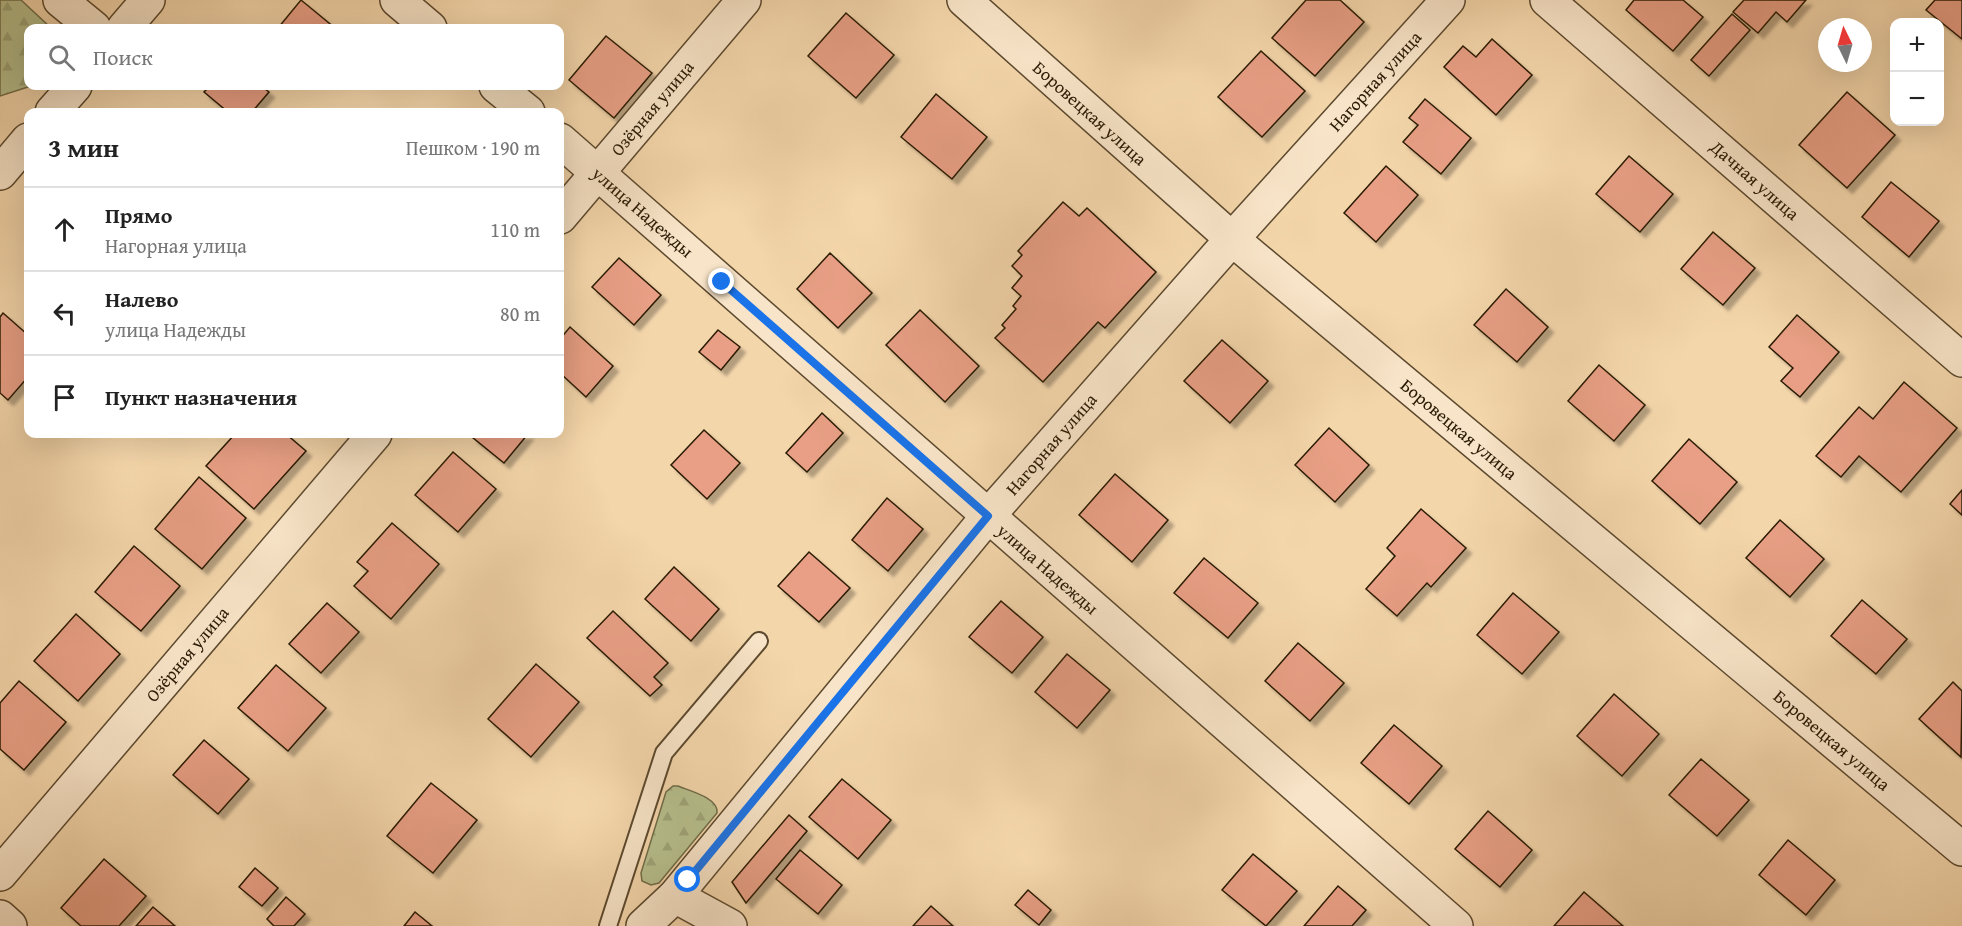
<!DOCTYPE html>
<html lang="ru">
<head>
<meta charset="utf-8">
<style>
  :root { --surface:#fff; --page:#f6f6f6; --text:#222; --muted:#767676; --line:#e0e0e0 }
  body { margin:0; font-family:"Gentium Book Plus",serif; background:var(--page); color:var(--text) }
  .controls { position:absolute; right:18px; top:18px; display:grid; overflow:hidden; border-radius:12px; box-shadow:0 6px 24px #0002 }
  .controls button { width:54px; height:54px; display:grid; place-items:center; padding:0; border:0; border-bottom:2px solid var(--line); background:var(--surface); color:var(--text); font:30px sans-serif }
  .compass { position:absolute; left:1818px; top:18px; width:54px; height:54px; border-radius:50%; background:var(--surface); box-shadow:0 6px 24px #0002; rotate:355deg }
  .stop { position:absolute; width:18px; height:18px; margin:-14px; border:4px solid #1a73e8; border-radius:50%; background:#fff }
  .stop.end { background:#1a73e8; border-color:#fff; box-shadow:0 2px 6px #0008 }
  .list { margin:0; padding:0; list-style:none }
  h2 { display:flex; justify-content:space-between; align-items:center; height:78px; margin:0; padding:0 24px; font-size:26px }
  h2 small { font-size:20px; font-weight:400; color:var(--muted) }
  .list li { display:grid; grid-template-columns:39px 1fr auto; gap:18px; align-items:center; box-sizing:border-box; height:84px; padding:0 24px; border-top:2px solid var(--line) }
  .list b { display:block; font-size:22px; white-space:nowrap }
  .list p { margin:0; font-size:20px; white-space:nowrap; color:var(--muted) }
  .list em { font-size:20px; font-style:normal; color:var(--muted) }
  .icon { flex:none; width:33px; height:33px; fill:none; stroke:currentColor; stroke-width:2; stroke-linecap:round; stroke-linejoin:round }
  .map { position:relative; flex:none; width:1962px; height:926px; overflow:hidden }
  .search { position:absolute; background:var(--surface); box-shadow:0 6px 24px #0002; left:24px; top:24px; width:540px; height:66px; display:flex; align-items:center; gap:15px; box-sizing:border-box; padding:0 21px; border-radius:12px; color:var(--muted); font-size:22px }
  .panel { position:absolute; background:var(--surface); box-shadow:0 6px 24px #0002; left:24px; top:108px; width:540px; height:330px; border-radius:12px }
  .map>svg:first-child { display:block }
  .forest { fill:url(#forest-firs); stroke:#706c48; stroke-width:1.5 }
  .building { fill:#e89f85; stroke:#2a1a04; stroke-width:1.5; filter:url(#shadow) }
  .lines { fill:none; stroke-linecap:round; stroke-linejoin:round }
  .service-casing { stroke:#5c492e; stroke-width:20 }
  .minor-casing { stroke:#5c492e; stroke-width:36 }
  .tertiary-casing { stroke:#5c492e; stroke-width:36 }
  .service { stroke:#f8e4c8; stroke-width:16 }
  .minor { stroke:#f8e4c8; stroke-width:33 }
  .tertiary { stroke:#f8e4c8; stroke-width:33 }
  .route { stroke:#1a73e8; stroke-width:8 }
  .labels { text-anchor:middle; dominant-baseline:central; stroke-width:4.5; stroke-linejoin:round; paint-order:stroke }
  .street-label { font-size:18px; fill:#2a1a04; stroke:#f8e4c8 }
</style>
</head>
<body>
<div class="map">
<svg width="1962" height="926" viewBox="0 0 1962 926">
  <defs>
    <pattern id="forest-firs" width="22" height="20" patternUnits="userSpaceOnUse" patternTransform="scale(1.5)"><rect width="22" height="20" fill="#b6bf8d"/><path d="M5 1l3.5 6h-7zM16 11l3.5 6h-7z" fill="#9da478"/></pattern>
    <filter id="shadow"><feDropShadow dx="5.5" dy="5.5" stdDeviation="1.5" flood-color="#0004"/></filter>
  </defs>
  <rect width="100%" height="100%" fill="#f4d6ab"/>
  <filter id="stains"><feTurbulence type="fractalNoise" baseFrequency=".00333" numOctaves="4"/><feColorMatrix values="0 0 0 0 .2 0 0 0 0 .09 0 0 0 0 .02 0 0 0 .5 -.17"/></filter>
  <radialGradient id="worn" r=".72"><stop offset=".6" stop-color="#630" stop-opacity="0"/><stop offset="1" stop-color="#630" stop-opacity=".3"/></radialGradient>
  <g class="forest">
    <path d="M0,0h21l30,28h-23v58h3l-31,10z"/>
    <path d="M673,786h5c12,5 41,12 39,27l-58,70 -8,2 -9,-4 -1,-8 25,-81z"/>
  </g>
  <g class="building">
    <path d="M301,0l34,28h-57z"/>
    <path d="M1306,0h34l24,22 -49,54 -43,-38z"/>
    <path d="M1634,0h49l20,17 -30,34 -47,-41z"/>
    <path d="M1744,0h62l-19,22 -11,-10 -18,21 -25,-21z"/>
    <path d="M1935,0h27v39l-36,-29z"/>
    <path d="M846,13l48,42 -38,43 -48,-42z"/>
    <path d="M1732,14l18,16 -41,46 -18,-16z"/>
    <path d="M606,36l46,37 -38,45 -45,-38z"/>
    <path d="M1492,39l40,36 -36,40 -52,-48 19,-21 13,11z"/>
    <path d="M1261,51l44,40 -43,46 -44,-40z"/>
    <path d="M210,86h51l8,6 -17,20h-24l-24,-20z"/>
    <path d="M1847,92l48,43 -48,53 -48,-43z"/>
    <path d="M936,94l51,43 -35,42 -51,-42z"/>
    <path d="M1425,99l46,39 -30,36 -38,-32 15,-17 -9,-7z"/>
    <path d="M1629,156l44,38 -33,38 -44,-38z"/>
    <path d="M1386,166l32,29 -42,47 -32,-29z"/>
    <path d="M1891,182l48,39 -30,36 -47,-40z"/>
    <path d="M1063,202l16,14 8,-8 69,64 -51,56 -7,-6 -55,60 -48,-44 10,-10 -3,-3 14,-16 -3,-3 8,-10 -9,-8 10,-12 -10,-10 10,-11 -4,-4z"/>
    <path d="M1713,232l42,36 -32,37 -42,-36z"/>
    <path d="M830,253l42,40 -34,35 -41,-39z"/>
    <path d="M619,258l42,37 -27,30 -42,-38z"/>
    <path d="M1506,289l42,38 -31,35 -43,-37z"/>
    <path d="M920,310l59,56 -34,36 -59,-57z"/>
    <path d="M3,313l25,22v42l-20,23 -8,-7v-76z"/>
    <path d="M1797,315l42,37 -39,45 -19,-16 12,-13 -24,-21z"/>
    <path d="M570,327l43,39 -27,31 -26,-24v-34z"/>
    <path d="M718,330l22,17 -19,23 -22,-18z"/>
    <path d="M1222,340l46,41 -38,42 -46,-42z"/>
    <path d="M1599,365l46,40 -31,36 -46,-40z"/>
    <path d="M1904,382l53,46 -56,64 -42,-36 -18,21 -25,-21 43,-49 14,12z"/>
    <path d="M822,413l21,20 -36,39 -21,-19z"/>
    <path d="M1329,428l40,37 -34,37 -40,-37z"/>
    <path d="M704,430l36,33 -33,36 -36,-34z"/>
    <path d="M235,434h51l20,17 -52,58 -48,-43z"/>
    <path d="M474,434h54l-24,29 -32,-26z"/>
    <path d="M1689,439l48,43 -37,42 -48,-43z"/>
    <path d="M453,452l43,37 -38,43 -43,-37z"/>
    <path d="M1115,474l53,46 -36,42 -53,-47z"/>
    <path d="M199,477l47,41 -44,51 -47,-40z"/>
    <path d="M1962,490v25l-12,-11z"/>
    <path d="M887,498l36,31 -35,42 -36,-31z"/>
    <path d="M1421,509l45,39 -35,39 -4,-4 -30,33 -31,-27 29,-33 -8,-8z"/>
    <path d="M1780,520l44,39 -34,38 -44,-39z"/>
    <path d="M392,523l47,41 -48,55 -37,-33 14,-15 -11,-9z"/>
    <path d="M134,546l46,40 -39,45 -46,-39z"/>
    <path d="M809,552l41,36 -31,34 -41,-36z"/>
    <path d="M1204,558l54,45 -30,35 -54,-45z"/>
    <path d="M674,567l45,42 -28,32 -46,-42z"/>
    <path d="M1513,593l46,39 -37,42 -45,-39z"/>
    <path d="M1862,600l45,39 -31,35 -45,-38z"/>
    <path d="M1001,601l42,36 -31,36 -43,-36z"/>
    <path d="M327,603l32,29 -38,41 -32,-29z"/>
    <path d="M613,611l55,52 -14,14 8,8 -12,11 -63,-58z"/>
    <path d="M76,614l44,40 -42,47 -44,-40z"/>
    <path d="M1298,643l46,40 -34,38 -45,-40z"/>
    <path d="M1067,654l43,36 -33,38 -42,-36z"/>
    <path d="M536,664l43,38 -48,55 -43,-38z"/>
    <path d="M276,665l50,43 -38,43 -50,-43z"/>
    <path d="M19,681l47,41 -42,48 -24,-21v-46z"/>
    <path d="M1953,682l9,9 -1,66 -42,-38z"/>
    <path d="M1614,694l45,40 -37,42 -45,-40z"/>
    <path d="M1394,725l48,41 -33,38 -48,-41z"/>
    <path d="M204,740l45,39 -31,35 -45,-39z"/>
    <path d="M1701,759l48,41 -32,36 -48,-41z"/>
    <path d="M842,779l49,41 -33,39 -49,-42z"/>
    <path d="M431,783l46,37 -44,53 -46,-37z"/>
    <path d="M1488,811l44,39 -32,37 -45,-38z"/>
    <path d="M789,815l18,16 -61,72 -14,-21z"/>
    <path d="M1788,840l47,40 -29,35 -47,-40z"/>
    <path d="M800,850l42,35 -24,29 -42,-35z"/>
    <path d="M1253,854l44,37 -31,35 -44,-36z"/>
    <path d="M104,859l42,37 -27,30h-38l-20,-18z"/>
    <path d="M255,868l23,20 -16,18 -23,-19z"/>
    <path d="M1338,886l28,24 -14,16h-48z"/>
    <path d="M1028,890l23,20 -12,15 -24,-20z"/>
    <path d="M1584,892l39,34h-69z"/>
    <path d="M286,897l19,17 -11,12h-20l-7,-7z"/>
    <path d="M931,906l22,20h-40z"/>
    <path d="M153,907l22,19h-39z"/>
    <path d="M415,912l17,14h-28z"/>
  </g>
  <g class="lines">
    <g class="service-casing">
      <path id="service" d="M608,926l56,-173 95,-112"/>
    </g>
    <g class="minor-casing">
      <g id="minor">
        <path d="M60,0l34,28"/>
        <path d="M397,0l33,28"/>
        <path d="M1547,0l415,360"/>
        <path d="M124,28l24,-28"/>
        <path d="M496,86l32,26"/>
        <path d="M52,112l23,-26"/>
        <path d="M560,140l896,786"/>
        <path d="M0,173l28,-33"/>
        <path d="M560,217l184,-217"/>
        <path d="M0,874l375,-440"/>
        <path d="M675,896l55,30"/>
        <path d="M0,917l10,9"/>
      </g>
    </g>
    <g class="tertiary-casing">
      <g id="tertiary">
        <path d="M964,0l268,239 730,610"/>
        <path d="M643,926l32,-30 313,-380 244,-277 216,-239"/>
      </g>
    </g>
    <use href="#service" class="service"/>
    <use href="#minor" class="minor"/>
    <use href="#tertiary" class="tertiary"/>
  </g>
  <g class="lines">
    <path class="route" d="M688,880l300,-364 -266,-234"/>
  </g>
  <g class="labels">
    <g class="street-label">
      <text transform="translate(1375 81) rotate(-48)">Нагорная улица</text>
      <text transform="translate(652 108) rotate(-50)">Озёрная улица</text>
      <text transform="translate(1090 113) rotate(42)">Боровецкая улица</text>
      <text transform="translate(1755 180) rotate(41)">Дачная улица</text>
      <text transform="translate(643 212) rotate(41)">улица Надежды</text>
      <text transform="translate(1459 429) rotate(40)">Боровецкая улица</text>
      <text transform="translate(1051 444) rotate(-49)">Нагорная улица</text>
      <text transform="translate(1048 569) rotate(41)">улица Надежды</text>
      <text transform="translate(187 654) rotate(-50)">Озёрная улица</text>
      <text transform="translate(1832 740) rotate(40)">Боровецкая улица</text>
    </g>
  </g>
  <rect width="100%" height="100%" filter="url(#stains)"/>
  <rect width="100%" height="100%" fill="url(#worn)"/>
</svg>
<div class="controls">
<button>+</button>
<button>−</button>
</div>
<svg class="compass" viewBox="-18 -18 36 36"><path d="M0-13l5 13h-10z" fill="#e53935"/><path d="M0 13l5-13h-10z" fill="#767676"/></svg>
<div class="stop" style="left:688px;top:880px"></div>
<div class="stop end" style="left:722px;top:282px"></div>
<div class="search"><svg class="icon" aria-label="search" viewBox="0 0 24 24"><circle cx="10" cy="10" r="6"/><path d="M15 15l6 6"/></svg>Поиск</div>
<section class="panel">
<h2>3 мин<small>Пешком · 190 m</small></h2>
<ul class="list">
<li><svg class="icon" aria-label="ahead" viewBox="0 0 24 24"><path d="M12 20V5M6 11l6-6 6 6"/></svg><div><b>Прямо</b><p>Нагорная улица</p></div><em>110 m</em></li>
<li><svg class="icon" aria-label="left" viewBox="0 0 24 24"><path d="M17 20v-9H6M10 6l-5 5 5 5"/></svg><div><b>Налево</b><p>улица Надежды</p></div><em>80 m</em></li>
<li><svg class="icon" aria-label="arrive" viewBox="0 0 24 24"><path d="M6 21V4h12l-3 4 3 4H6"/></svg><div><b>Пункт назначения</b></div></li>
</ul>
</section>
</div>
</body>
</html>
